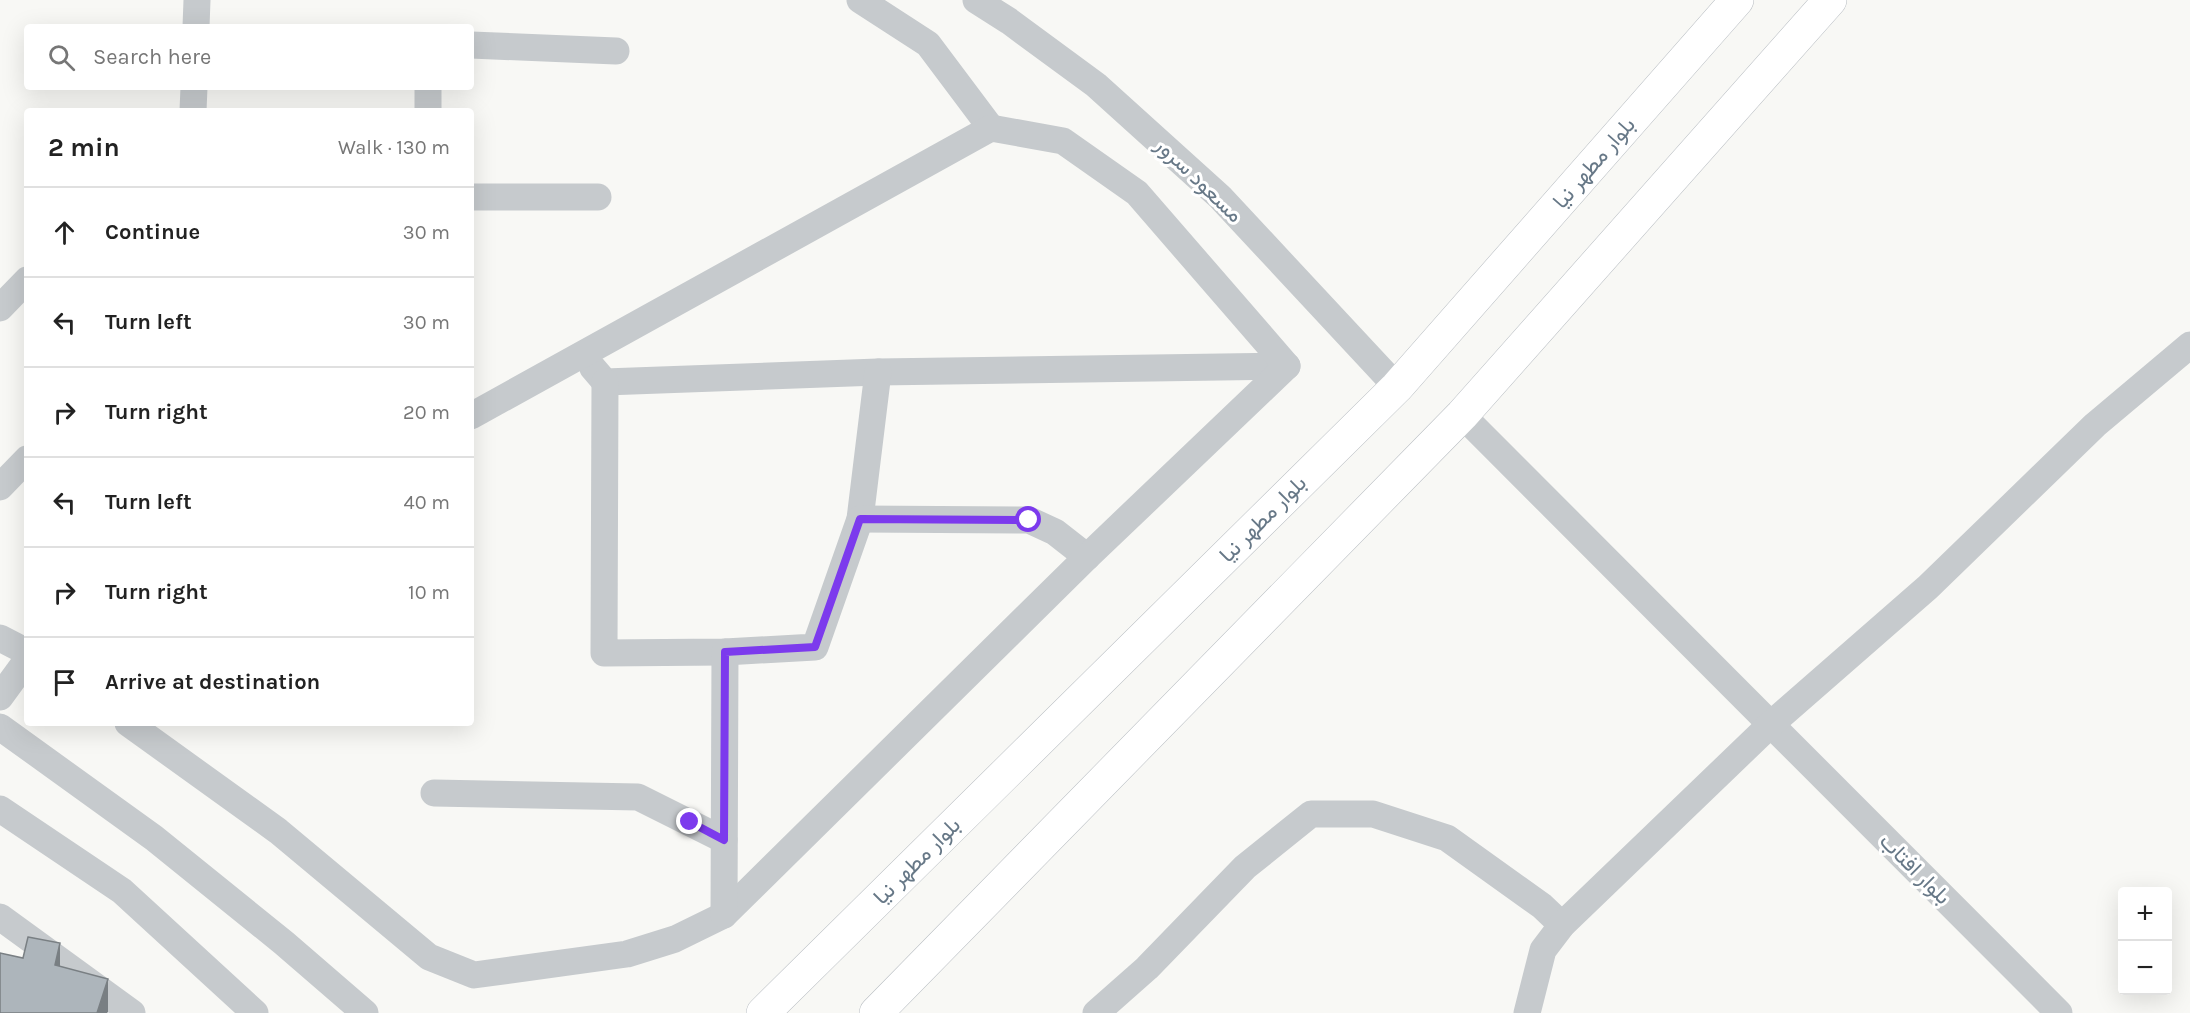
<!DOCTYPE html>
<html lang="en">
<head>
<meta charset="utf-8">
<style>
  :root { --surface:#fff; --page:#f6f6f6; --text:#222; --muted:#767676; --line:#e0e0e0 }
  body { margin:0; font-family:Karla,Vazirmatn,sans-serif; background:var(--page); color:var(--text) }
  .controls { position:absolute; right:18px; bottom:18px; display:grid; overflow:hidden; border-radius:6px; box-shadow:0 6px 24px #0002 }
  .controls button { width:54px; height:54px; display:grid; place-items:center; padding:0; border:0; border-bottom:2px solid var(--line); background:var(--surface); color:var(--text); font:30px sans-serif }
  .stop { position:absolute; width:18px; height:18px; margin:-14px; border:4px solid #7c3aed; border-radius:50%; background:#fff }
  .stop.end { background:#7c3aed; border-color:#fff; box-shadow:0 2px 6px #0008 }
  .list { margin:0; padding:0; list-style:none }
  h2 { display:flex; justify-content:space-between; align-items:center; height:78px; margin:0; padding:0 24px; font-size:26px }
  h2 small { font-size:20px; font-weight:400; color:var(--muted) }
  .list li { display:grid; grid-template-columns:39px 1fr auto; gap:18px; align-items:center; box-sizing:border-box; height:90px; padding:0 24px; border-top:2px solid var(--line) }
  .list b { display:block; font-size:22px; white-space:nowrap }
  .list em { font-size:20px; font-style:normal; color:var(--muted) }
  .icon { flex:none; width:33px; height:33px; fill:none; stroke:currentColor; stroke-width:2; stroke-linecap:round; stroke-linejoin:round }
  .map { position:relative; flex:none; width:2190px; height:1013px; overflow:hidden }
  .search { position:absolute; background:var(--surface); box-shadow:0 6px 24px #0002; left:24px; top:24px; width:450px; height:66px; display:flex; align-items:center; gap:15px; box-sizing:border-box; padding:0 21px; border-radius:6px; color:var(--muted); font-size:22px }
  .panel { position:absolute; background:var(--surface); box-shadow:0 6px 24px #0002; left:24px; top:108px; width:450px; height:618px; border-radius:6px }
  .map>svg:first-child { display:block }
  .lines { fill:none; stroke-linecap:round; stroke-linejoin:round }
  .secondary-casing { stroke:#b8bdc2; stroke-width:34 }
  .street { stroke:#c6cacd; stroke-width:27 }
  .secondary { stroke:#fff; stroke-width:33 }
  .shaded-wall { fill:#797f83 }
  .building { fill:#adb5bb; stroke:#797f83; stroke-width:1.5 }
  .route { stroke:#7c3aed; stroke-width:8 }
  .labels { text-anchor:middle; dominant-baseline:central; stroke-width:6; stroke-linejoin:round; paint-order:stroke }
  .street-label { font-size:22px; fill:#677887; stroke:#fff }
</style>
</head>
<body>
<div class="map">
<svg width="2190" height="1013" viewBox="0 0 2190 1013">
  <rect width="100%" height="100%" fill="#f8f8f5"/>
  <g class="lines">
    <g class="secondary-casing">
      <g id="secondary">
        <path d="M763,1013l634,-626 340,-387"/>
        <path d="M876,1013l586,-598 368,-415"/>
      </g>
    </g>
    <g class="street">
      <path d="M860,0l68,44 63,84"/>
      <path d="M976,0l33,21 87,64 124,112 177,190"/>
      <path d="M196,27l1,-27"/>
      <path d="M471,45l145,6"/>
      <path d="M193,111l1,-24"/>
      <path d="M428,111v-24"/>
      <path d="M471,197h127"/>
      <path d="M0,308l27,-28"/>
      <path d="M593,368l12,14 273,-10 409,-6"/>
      <path d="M605,382l-1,271 121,-1 90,-5 45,-128 18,-147"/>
      <path d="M1462,415l597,598"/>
      <path d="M0,487l27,-28"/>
      <path d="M860,519l169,1 26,12 32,25"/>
      <path d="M0,638l27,14"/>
      <path d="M0,697l27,-37"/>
      <path d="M128,723l150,108 151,126 45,18 153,-21 48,-15 49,-24 363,-358 200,-191 -150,-173 -74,-52 -72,-13 -520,288"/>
      <path d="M0,727l154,111 130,105 81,70"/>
      <path d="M434,793l204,4 86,43"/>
      <path d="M0,809l122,82 133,122"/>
      <path d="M724,915l1,-263"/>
      <path d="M0,917l132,96"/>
      <path d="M1096,1013l51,-45 98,-101 66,-53h62l74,24 95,68 20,19"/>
      <path d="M1527,1013l16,-63 19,-25 208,-200 158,-138 167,-162 95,-80"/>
    </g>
    <use href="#secondary" class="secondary"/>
  </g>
  <g class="shaded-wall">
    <path d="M60,943v33l-5,-11z"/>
    <path d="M108,979v33l-1,1h-10z"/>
  </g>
  <path class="building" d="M28,937l32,6 -5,22 53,14 -11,34h-97v-60l23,5z"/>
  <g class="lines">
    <path class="route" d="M690,822l34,18 1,-188 90,-5 45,-128 169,1"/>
  </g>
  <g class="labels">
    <g class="street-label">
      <text transform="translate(1594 163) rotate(-49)">بلوار مطهر نیا</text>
      <text transform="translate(1199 180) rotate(44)">مسعود سرور</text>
      <text transform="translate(1263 519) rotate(-45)">بلوار مطهر نیا</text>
      <text transform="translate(917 861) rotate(-45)">بلوار مطهر نیا</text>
      <text transform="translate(1915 869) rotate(45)">بلوار افتاب</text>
    </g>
  </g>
</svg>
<div class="controls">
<button>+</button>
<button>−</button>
</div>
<div class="stop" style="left:1029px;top:520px"></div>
<div class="stop end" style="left:690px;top:822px"></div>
<div class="search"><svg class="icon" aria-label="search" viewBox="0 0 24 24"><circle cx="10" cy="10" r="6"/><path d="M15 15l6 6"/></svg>Search here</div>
<section class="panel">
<h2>2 min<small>Walk · 130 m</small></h2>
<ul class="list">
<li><svg class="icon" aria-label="ahead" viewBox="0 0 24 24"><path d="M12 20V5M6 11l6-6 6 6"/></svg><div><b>Continue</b></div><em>30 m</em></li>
<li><svg class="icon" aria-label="left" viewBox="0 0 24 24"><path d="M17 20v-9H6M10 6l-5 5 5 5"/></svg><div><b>Turn left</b></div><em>30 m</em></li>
<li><svg class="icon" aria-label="right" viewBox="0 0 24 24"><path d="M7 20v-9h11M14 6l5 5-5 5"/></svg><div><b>Turn right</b></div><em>20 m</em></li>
<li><svg class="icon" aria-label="left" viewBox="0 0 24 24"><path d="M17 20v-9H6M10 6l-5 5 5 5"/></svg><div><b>Turn left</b></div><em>40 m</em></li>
<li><svg class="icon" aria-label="right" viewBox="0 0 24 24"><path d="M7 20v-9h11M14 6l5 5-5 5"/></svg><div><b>Turn right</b></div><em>10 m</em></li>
<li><svg class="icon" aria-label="arrive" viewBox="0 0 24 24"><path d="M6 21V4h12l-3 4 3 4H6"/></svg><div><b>Arrive at destination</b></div></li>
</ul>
</section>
</div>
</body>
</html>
